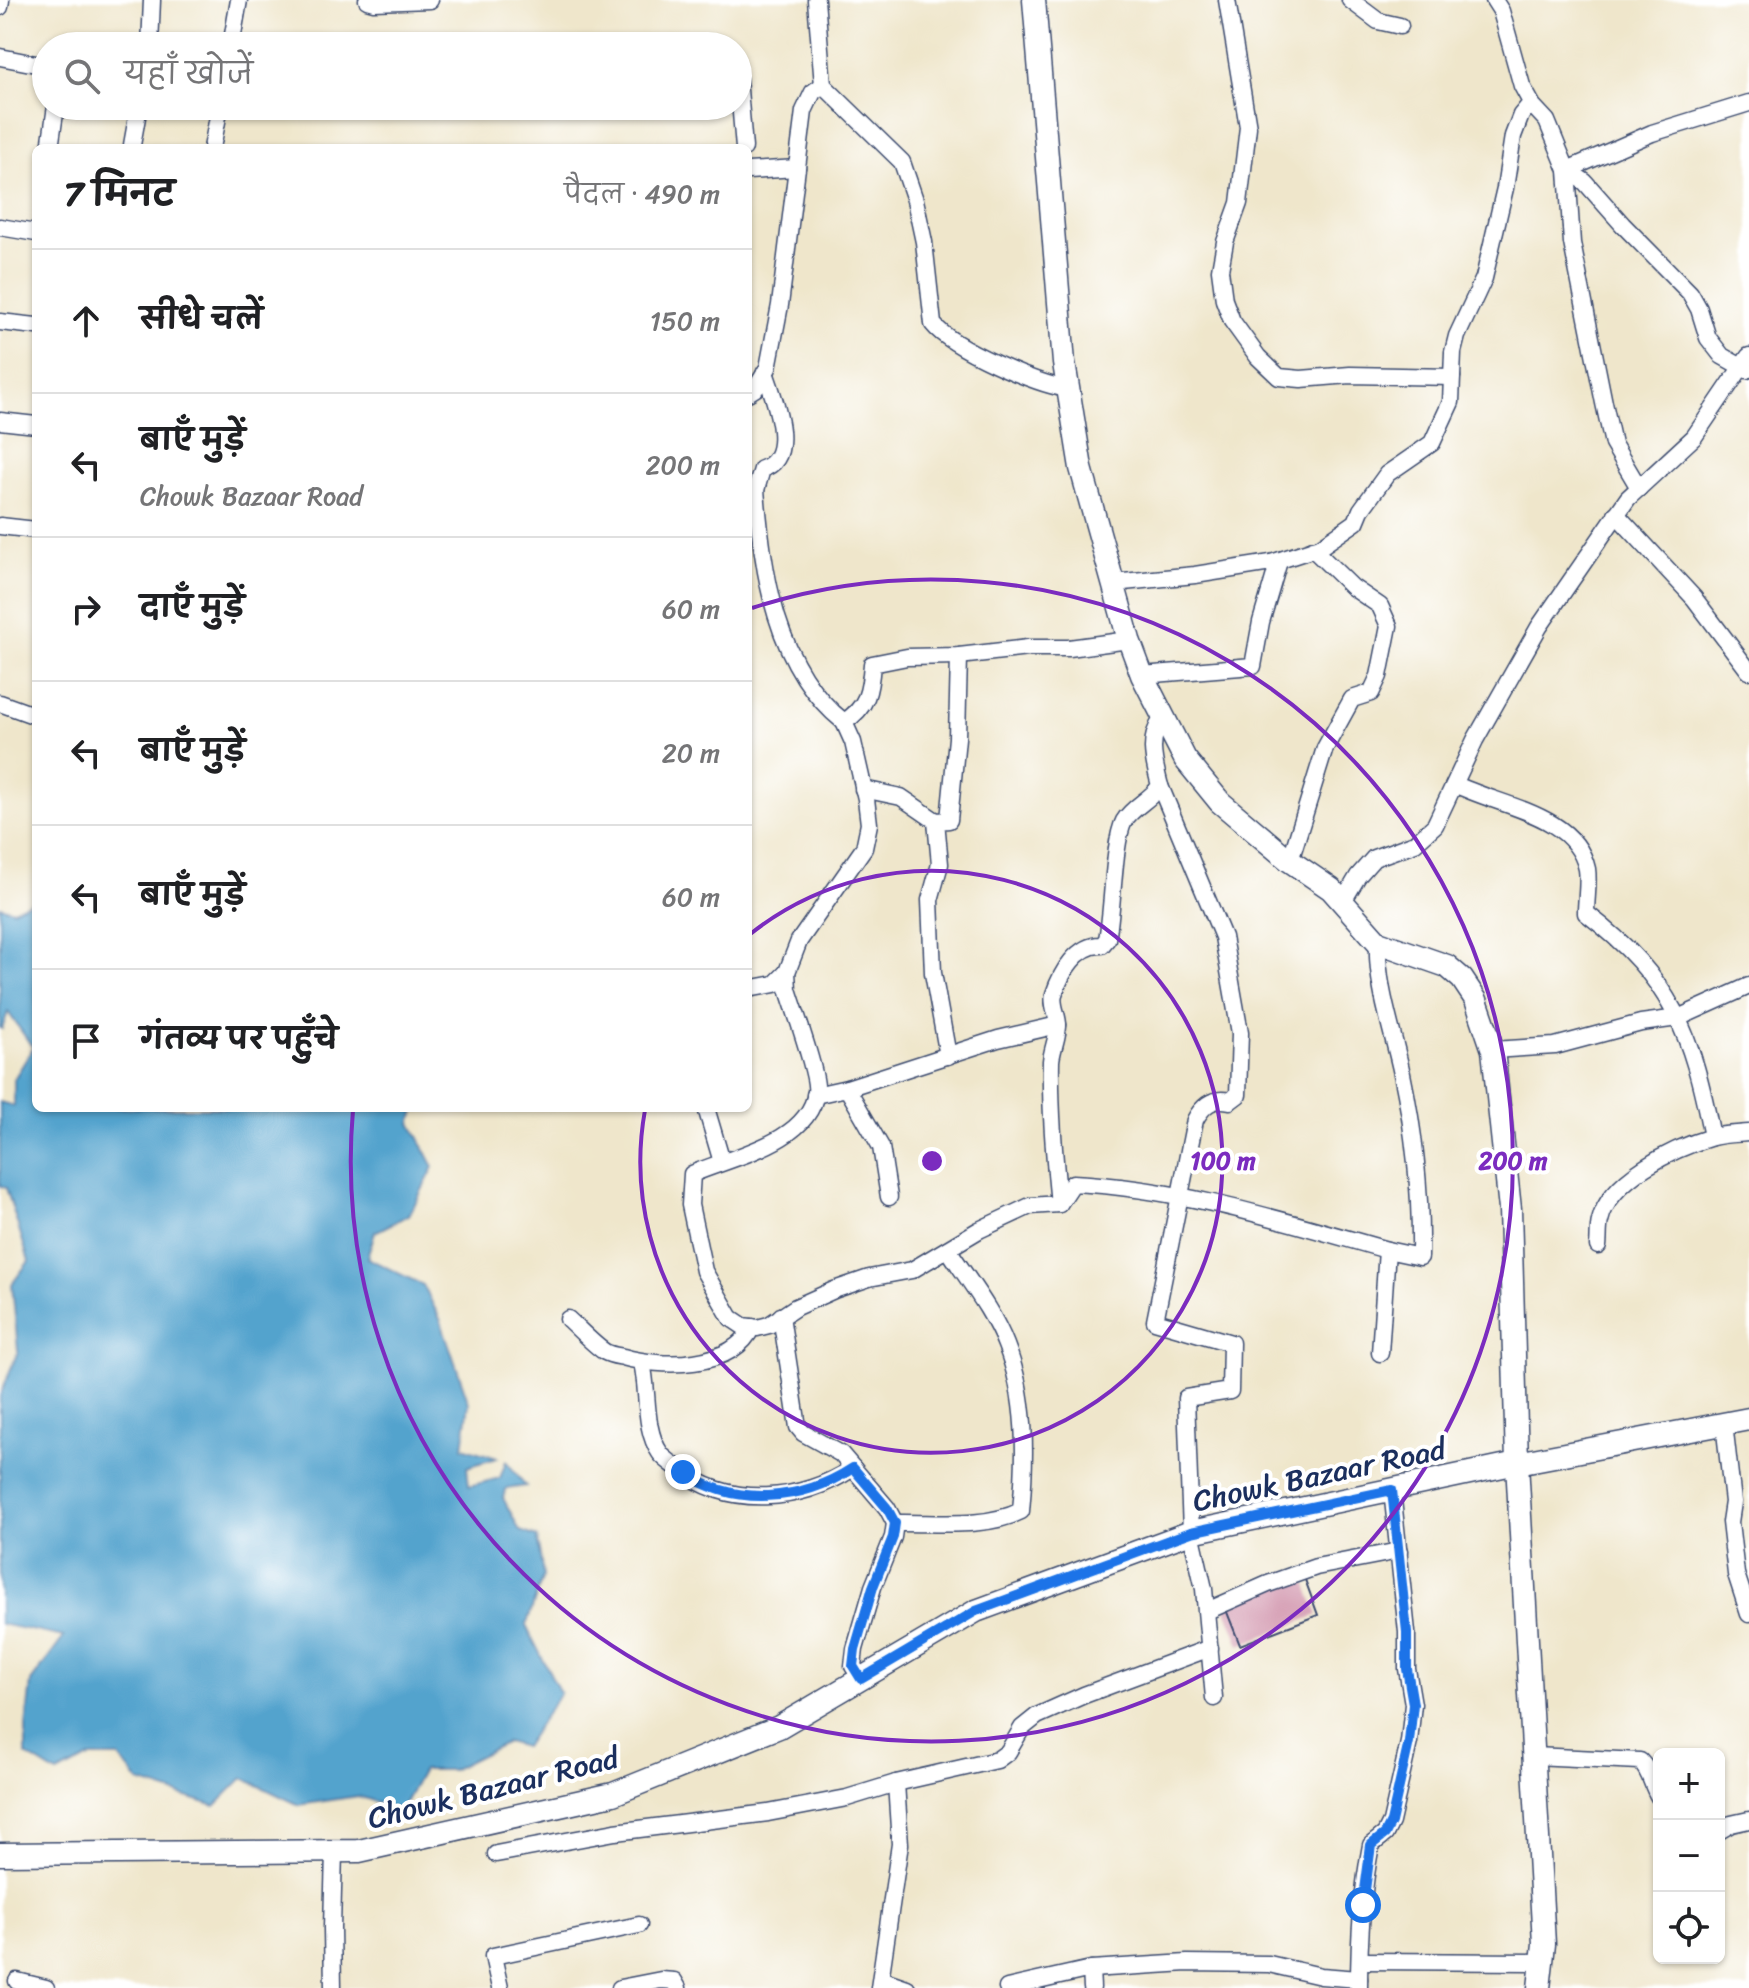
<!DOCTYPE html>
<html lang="hi">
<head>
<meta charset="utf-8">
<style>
  :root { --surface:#fff; --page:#f6f6f6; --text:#202124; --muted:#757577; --line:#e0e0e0 }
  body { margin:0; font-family:Sriracha,"Playpen Sans Deva",sans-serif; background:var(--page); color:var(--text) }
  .controls { position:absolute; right:24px; bottom:24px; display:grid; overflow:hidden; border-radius:12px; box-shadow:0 2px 6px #0004 }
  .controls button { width:72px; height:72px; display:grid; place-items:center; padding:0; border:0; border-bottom:2px solid var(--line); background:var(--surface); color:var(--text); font:40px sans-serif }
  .stop { position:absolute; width:24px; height:24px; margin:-18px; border:6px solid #1a73e8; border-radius:50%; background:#fff }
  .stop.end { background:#1a73e8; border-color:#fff; box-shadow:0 2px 8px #0008 }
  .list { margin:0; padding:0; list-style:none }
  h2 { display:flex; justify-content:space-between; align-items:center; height:104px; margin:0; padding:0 32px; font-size:34px }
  h2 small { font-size:26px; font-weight:400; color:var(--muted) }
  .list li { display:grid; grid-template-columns:52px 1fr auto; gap:24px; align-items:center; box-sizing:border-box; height:144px; padding:0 32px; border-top:2px solid var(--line) }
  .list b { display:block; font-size:30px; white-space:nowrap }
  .list p { margin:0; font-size:26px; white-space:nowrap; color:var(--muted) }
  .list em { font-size:26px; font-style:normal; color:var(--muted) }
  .icon { flex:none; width:44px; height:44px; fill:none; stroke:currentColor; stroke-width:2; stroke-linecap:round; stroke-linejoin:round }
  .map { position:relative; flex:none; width:1749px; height:1988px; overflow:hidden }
  .search { position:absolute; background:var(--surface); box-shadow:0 2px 6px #0004; left:32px; top:32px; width:720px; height:88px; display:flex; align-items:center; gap:20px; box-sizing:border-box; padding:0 28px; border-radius:44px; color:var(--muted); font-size:30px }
  .panel { position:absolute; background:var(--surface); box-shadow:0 2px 6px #0004; left:32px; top:144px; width:720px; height:968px; border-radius:12px }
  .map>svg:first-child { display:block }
  .water { fill:#53a3cd; stroke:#376996; stroke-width:2 }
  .building { fill:#cf8fa8 }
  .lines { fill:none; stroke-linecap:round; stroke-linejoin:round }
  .street-casing { stroke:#3b4a6e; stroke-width:19 }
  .secondary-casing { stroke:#3b4a6e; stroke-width:25 }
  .street { stroke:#fff; stroke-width:16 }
  .secondary { stroke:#fff; stroke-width:22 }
  .route { stroke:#1a73e8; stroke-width:10 }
  .ring { fill:none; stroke:#7b2cbf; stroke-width:4 }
  .labels { text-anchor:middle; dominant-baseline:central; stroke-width:8; stroke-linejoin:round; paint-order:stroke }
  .street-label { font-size:30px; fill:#1b2f5e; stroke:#fff }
  .centre { fill:#7b2cbf; stroke:#fff; stroke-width:4 }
  .ring-label { font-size:24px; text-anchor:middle; font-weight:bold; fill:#7b2cbf; stroke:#fff; stroke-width:8; stroke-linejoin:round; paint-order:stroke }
</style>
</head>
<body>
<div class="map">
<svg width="1749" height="1988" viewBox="0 0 1749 1988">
  <rect width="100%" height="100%" fill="#fff"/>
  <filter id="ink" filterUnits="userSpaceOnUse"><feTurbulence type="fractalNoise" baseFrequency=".0125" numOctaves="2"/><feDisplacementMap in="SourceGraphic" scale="16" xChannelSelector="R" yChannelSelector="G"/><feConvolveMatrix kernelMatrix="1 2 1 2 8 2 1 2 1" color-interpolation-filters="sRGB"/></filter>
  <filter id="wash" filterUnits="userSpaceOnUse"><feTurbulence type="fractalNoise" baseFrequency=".006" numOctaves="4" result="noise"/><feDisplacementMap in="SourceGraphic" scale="32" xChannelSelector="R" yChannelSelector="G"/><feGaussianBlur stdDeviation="1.8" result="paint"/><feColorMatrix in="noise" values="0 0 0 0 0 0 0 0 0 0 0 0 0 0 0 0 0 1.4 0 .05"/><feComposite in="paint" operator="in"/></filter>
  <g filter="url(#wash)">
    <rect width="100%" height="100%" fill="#efe6cb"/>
    <path class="water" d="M36,899v209h380l-5,15 23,44 -25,48 -34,17 -8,26 56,27 17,34 29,84 -6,44 34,11 -30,9 2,19 31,-8 6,-17 20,25 -20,3 -3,9 17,33 17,6 6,39 -17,50 34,67 -36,54 -17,-5 -56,28h-28l-22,40 -43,-14 -59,9 -56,-27 -28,28 -76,-24 -20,-25h-28l-34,17 -31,-19v-28l5,-45 33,-45 -64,-13v-228l18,-45 -6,-67 17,-23 -23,-73 -6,-2v-84l14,4v-27l19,-31 -25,-36 -6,17 -2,-1v-122l13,4z"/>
    <g id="blocks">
      <path class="building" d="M1304,1577l14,38 -78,30 -15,-38z"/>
    </g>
  </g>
  <g filter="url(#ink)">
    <use href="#blocks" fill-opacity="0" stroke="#3b4a6e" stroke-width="2"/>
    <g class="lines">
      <g class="street-casing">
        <g id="street">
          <path d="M367,0l7,2 56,-2"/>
          <path d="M816,0l7,85 79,77 13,38 9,42 9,82c19,24 104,61 136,65"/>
          <path d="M1227,0l21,127 -9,76 -14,39 -5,28 4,30 8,21 26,36 21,20 22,2 49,-4 102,2"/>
          <path d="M1350,0l28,21 22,5"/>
          <path d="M1494,0l7,11 21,75 11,20 14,15 20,49 18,12 38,43 67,68 9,16 9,29 14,18 25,14"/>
          <path d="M0,7l1,-7"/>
          <path d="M150,46l2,-46"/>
          <path d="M231,46l8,-46"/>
          <path d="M0,57l46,9"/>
          <path d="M738,78l6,70"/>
          <path d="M132,145l7,-39"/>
          <path d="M50,148l6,-42"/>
          <path d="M212,148l8,-42"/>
          <path d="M748,171l49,-3"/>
          <path d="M0,227l36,6"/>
          <path d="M0,322l36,4"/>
          <path d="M748,393l8,-5 12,-20 12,-63 24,-194 9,-19 10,-7"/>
          <path d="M0,421l36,4"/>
          <path d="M1639,488l-26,-44 -9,-41 -32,-160 -5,-73 85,-37 97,-30"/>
          <path d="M748,490h8c7,83 19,177 88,232"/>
          <path d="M756,490l6,-21c37,-11 11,-73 3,-97"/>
          <path d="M1616,514l78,84 55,73"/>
          <path d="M0,526l36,4"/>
          <path d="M1113,583l82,-8 76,-12 49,-16 36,-25 5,-12 26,-36 45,-31 19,-41 2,-50 4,-16 27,-58 21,-90 8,-52 8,-21 10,-12"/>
          <path d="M1142,675l111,-9 8,-44 18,-61"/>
          <path d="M0,703l36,13"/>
          <path d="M1455,784c42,22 120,29 132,85 2,13 -1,30 -1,44 86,66 106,120 126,224"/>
          <path d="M1160,786l63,151 17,96 -2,62 -8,6c-17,-4 -27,4 -35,19l-40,201 76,22 -1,48 -44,7 5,134 13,57 10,109"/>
          <path d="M863,789l38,8 35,24"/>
          <path d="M1290,861l35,-113 27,-49 19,-6 8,-17 10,-50 -9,-20 -28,-19 -39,-38"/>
          <path d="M1342,903l16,-27 16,-18 41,-15 20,-18 40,-85 64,-113 89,-129 66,-61 55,-81"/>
          <path d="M1378,942c-2,44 15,89 24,132 13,61 19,121 18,183l-33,-7 -7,103"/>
          <path d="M787,972l1,17c6,20 31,88 28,103 -7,51 -86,65 -124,82l-2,31 14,66 27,47 12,8 14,2 12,-3 27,-18 38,-17 35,-12 43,-8 67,-40 51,-24 29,-2 14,-21c108,5 211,38 314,67"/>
          <path d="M748,989l27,-5 12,-12 12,-31 65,-93 5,-24 -3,-25 -13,-57 -9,-20c24,-15 26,-32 28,-58l35,-7 52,-1 69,-8h41l60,-8"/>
          <path d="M1493,1050l62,-4 86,-23 37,-5 71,-32"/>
          <path d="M948,1056l-15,-83 -3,-73 10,-36 -4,-43 13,-1 8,-82 2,-82"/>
          <path d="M847,1088l151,-49 60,-14"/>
          <path d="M815,1095l32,-7 34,59 8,50"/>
          <path d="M706,1108l16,54"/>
          <path d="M1059,1204c-5,-48 -9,-95 -8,-143 1,-12 7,-24 7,-36 0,-10 -7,-21 -4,-31 7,-21 23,-50 48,-49l5,-6c6,-28 6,-97 17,-118 8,-14 26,-21 36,-35 -6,-24 -13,-46 2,-67"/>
          <path d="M1598,1246c1,-8 0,-18 2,-25 9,-42 74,-73 112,-84 12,-3 25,-3 37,-4"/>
          <path d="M781,1316l17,111 5,6 38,21 46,54 8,15 -2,14 -20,50 -18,62 -2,17 8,13"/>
          <path d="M568,1319c10,9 27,27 37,33 5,3 13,4 18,5 38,11 110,12 129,-30"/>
          <path d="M642,1363c7,28 1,65 18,90 4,6 13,11 19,16 51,40 122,33 174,-1"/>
          <path d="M1724,1423l9,79 -3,20 6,52 13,40"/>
          <path d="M895,1523c40,-1 90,6 126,-12 5,-55 6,-113 -15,-166 -13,-34 -38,-65 -58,-96"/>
          <path d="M1207,1611l61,-27 48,-17 83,-16"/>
          <path d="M1534,1756l106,5c11,11 11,23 19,36"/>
          <path d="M1719,1831l12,-7 18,-4"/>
          <path d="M496,1854l119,-22 153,-19 79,-15 49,-15 101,-23 11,-8 14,-24 15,-12 47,-21 126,-47"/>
          <path d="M1361,1961l181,1"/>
          <path d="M1091,1969l96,-6 82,1 52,12 38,3"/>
          <path d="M881,1979l26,9"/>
          <path d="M17,1981l29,7"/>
          <path d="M333,1988l-1,-60 2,-77"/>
          <path d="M500,1988l-7,-32 146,-31"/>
          <path d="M620,1988l41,-8 13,1 4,7"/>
          <path d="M879,1988l21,-144 -4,-61"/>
          <path d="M1007,1988l84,-19 1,19"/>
          <path d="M1359,1988c0,-47 3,-97 12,-143l14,-11 6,-12 18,-80 4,-38 -6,-35v-37l-15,-142"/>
        </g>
      </g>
      <g class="secondary-casing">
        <g id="secondary">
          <path d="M1034,0l30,363 17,105 48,172 13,35 43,84 35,43 70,59 41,28 47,53 69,24 15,13 14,21 17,50 17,159 7,254 27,481 -5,44"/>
          <path d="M0,1854l359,-3 254,-57 166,-67 197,-116 215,-79 326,-69 232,-44"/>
        </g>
      </g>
      <use href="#street" class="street"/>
      <use href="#secondary" class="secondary"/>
    </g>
  </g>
  <g class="lines" filter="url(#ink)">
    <path class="route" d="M683,1472c52,35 118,30 170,-4l34,40 8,15 -2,14 -20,50 -18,62 -2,17 8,13 115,-68 215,-79 201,-42 15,142v37l6,35 -4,38 -18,80 -6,12 -14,11 -8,60"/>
  </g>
  <g class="ring">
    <path d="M749 935A291 291 0 1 1 645 1110"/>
    <path d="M752 608A581 581 0 1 1 353 1110"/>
  </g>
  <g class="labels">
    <g class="street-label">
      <text transform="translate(1319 1475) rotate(-12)">Chowk Bazaar Road</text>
      <text transform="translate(493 1788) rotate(-14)">Chowk Bazaar Road</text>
    </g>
  </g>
  <circle cx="932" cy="1161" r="12" class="centre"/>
  <g class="ring-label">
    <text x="1223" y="1169">100 m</text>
    <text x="1513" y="1169">200 m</text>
  </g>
</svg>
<div class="controls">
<button>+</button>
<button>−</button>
<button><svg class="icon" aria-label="locate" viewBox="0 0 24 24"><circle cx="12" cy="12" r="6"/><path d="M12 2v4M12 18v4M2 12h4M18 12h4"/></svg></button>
</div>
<div class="stop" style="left:1363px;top:1905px"></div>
<div class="stop end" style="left:683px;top:1472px"></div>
<div class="search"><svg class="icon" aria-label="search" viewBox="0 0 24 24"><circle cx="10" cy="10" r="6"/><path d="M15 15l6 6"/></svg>यहाँ खोजें</div>
<section class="panel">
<h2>7 मिनट<small>पैदल · 490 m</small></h2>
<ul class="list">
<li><svg class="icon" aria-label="ahead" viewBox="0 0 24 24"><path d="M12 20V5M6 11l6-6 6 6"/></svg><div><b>सीधे चलें</b></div><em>150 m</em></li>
<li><svg class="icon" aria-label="left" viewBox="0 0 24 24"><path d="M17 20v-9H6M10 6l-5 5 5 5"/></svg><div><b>बाएँ मुड़ें</b><p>Chowk Bazaar Road</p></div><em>200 m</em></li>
<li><svg class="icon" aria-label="right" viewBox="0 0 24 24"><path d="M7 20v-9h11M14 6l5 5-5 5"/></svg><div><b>दाएँ मुड़ें</b></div><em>60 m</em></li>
<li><svg class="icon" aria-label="left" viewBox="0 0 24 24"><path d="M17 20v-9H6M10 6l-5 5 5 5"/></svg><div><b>बाएँ मुड़ें</b></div><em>20 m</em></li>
<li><svg class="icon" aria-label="left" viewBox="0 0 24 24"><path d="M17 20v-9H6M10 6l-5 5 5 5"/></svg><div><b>बाएँ मुड़ें</b></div><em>60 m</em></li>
<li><svg class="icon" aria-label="arrive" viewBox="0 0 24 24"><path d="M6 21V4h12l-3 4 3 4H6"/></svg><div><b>गंतव्य पर पहुँचे</b></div></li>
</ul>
</section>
</div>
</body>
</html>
